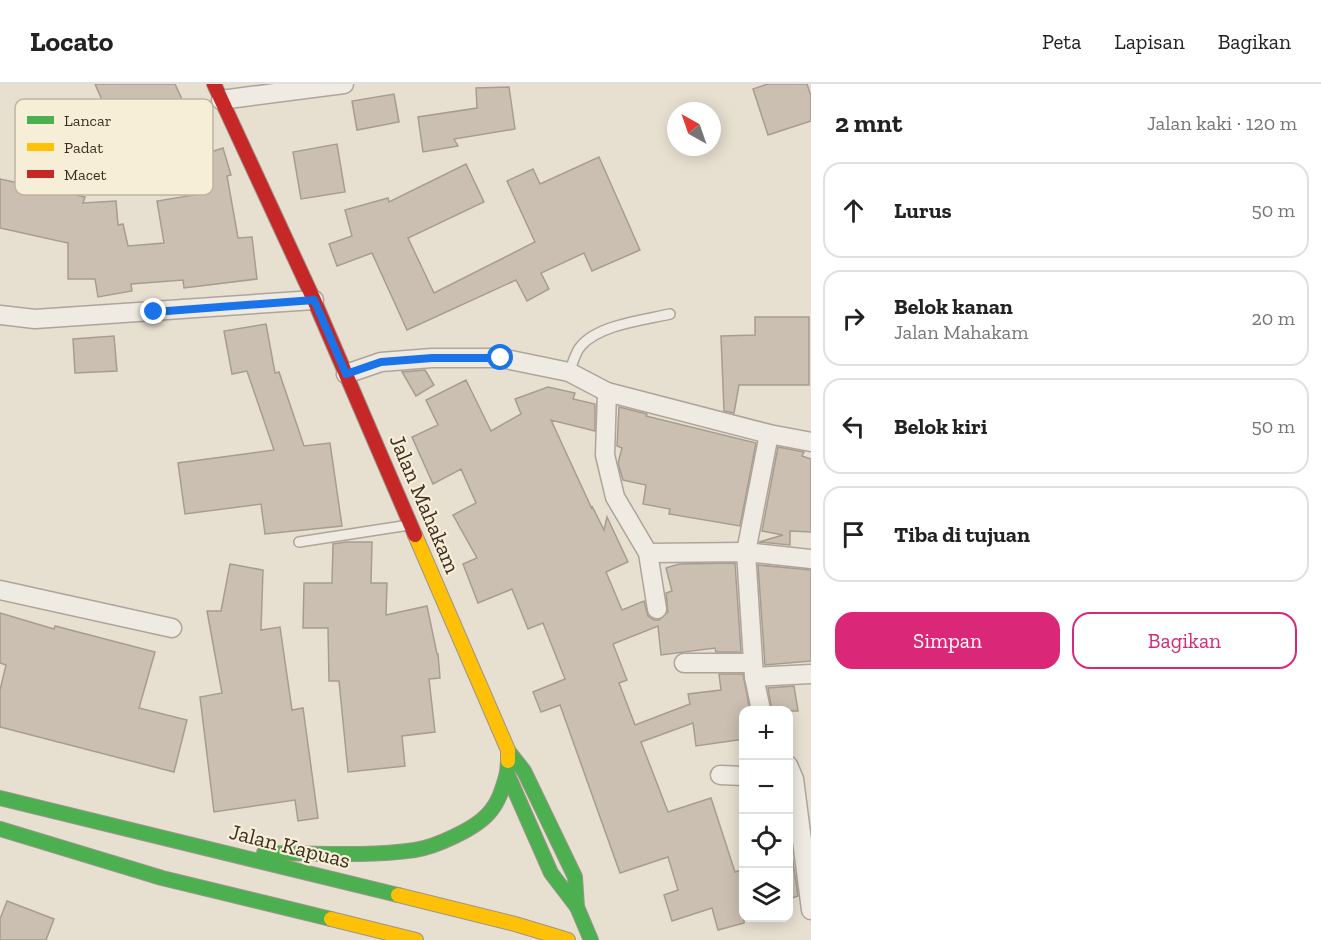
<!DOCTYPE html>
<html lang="id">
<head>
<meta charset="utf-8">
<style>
  :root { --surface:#fff; --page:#f2f2f2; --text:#222; --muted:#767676; --line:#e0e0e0; --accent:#db2777 }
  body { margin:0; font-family:"Zilla Slab",serif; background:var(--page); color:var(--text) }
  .controls { position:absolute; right:18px; bottom:18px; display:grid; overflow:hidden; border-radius:12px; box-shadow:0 3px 15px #0003 }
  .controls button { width:54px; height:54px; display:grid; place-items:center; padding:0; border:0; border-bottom:2px solid var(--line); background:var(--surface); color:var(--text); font:30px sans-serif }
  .compass { position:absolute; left:667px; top:18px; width:54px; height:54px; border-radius:50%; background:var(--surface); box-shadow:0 3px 15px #0003; rotate:320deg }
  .stop { position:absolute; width:18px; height:18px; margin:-14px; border:4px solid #1a73e8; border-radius:50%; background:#fff }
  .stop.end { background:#1a73e8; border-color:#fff; box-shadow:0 2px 6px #0008 }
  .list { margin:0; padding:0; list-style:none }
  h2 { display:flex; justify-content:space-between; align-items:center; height:78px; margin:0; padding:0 24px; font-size:26px }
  h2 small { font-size:20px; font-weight:400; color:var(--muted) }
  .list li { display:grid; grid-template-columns:39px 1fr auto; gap:18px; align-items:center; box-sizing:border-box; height:96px; margin:0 12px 12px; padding:0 12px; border:2px solid var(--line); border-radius:18px }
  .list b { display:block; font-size:22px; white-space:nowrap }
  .list p { margin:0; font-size:20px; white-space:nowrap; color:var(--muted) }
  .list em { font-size:20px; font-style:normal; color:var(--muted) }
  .actions { display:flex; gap:12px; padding:18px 24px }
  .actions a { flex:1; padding:14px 0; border:2px solid var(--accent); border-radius:18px; text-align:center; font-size:21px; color:var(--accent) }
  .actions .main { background:var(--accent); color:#fff }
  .icon { flex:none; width:33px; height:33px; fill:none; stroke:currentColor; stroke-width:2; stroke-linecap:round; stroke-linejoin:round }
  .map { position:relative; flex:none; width:811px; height:856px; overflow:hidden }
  header { display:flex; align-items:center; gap:36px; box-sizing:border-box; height:84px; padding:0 30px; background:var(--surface); border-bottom:2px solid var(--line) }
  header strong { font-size:28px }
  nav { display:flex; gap:33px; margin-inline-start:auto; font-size:21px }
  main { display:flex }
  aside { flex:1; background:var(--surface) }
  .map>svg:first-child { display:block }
  .building { fill:#cbbfb2; stroke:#a89c90; stroke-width:1.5 }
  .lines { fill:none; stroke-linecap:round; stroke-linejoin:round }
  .lane-casing { stroke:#ada599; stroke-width:12 }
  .street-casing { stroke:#ada599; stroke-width:21 }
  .fast-casing { stroke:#9c958a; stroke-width:16 }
  .slow-casing { stroke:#9c958a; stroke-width:16 }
  .jam-casing { stroke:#9c958a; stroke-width:16 }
  .lane { stroke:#efebe3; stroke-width:9 }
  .street { stroke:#efebe3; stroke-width:18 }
  .fast { stroke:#4caf50; stroke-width:14 }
  .slow { stroke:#ffc107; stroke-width:14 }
  .jam { stroke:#c62828; stroke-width:14 }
  .route { stroke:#1a73e8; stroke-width:8 }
  .labels { text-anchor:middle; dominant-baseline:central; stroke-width:4.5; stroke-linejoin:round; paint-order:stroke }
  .street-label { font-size:22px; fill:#3d2e20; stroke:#f7eed8 }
  .key { fill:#f7eed8; stroke:#bfb4a1; stroke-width:1.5 }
  .key-label { font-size:16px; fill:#3d2e20 }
</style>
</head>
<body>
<header>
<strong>Locato</strong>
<nav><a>Peta</a><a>Lapisan</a><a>Bagikan</a></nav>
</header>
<main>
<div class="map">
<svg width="811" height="856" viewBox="0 0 811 856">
  <rect width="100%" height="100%" fill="#e7e0d1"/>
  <g class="building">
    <path d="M95,0h80l14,31 -67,31z"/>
    <path d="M768,0h39l4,12v25l-43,14 -15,-46z"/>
    <path d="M509,3l6,42 -61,10 4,7 -35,6 -5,-35 59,-9 -1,-20z"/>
    <path d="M394,10l5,28 -42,8 -5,-29z"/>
    <path d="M337,60l8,48 -44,7 -8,-47z"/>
    <path d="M223,64l8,27 -4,1 11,62 14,-1 5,42 -73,9 -1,-8 -52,4 1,7 -34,6 -3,-18h-27v-36l-68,-15v-49l85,18 -2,6 33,-2 2,24 5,-1 5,22 36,-3 -7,-42 37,-6 -10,-34z"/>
    <path d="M599,73l41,93 -48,21 -8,-18 -43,20 8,16 -22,12 -11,-21 -109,50 -35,-77 -35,13 -8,-22 23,-8 -7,-26 43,-12 1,4 77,-38 18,38 -76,36 26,55 101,-51 -28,-61 26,-12 7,15z"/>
    <path d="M755,233h54v68h-70l-5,28 -10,-2 -3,-75 34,-1z"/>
    <path d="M266,240l9,49 4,-1 25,74 26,-3 12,83 -77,8 -4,-30 -76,10 -7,-51 96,-13 -27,-79 -15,3 -8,-43z"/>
    <path d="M114,252l3,35 -42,2 -2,-34z"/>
    <path d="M425,286l9,15 -18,11 -14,-24z"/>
    <path d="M466,296l25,51 30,-17 -6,-15 33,-12 27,6 -2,6 22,5v27l-44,-11 41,89v-3l12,24 3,-13 21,45 -22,10 16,38 22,-9 4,15 6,4h5l9,-8 -2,-19 6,-2 -6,-23 13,-4 56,-1 6,89h-25l-1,-4 -54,7 -3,-29 -45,18 14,36 -8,3 16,42 55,-21 -2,-10 33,-4 -2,-16h24l7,37h-6v28l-48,7 -3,-23 -52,19 27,70 43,-14 24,74 9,-3v54l-26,7 -6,-22 -40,13 -8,-26 14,-5 -10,-33 -48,16 -60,-168 -19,7 -8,-20 32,-13 -22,-56 -15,6 -16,-40 -34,14 -15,-39 14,-6 -24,-43 23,-12 -15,-34 -28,15 -21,-47 26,-12 -12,-25z"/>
    <path d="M619,323l28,7 -1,2 110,27 -16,83 -71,-12 1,-5 -27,-5 3,-19 -23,-5 -5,-17 4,-15 -5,-2z"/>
    <path d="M778,363l26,5 -2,4 9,3v73l-21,-1v14l-31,-3 24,-7 -21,-4z"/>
    <path d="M346,458h26l-1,41h16l-1,32 41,-9 10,48h1l2,24 -11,1 6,53 -33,4 3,30 -57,6 -9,-91h-10l-1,-53h-25l1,-45h28l1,-39z"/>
    <path d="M230,480l33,6 -2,60 19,-3 12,83 11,-2 15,110 -20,3 -3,-21 -81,12 -14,-115 22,-4 -15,-82h14z"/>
    <path d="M758,481l53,5v91l-46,4z"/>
    <path d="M0,529l54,16 1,-3 100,26 -16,56 48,12 -13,52 -174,-45v-37l6,-25 -6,-2z"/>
    <path d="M794,602l4,25h-26l-4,-23z"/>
    <path d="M792,771l6,41 -9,3v-43z"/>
    <path d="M7,817l47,18 -8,21h-46v-21z"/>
  </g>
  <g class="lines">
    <g class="lane-casing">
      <g id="lane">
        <path d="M569,288c4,-8 6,-20 12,-26 17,-21 63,-26 89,-32"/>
        <path d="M299,458l110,-17"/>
      </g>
    </g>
    <g class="street-casing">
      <g id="street">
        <path d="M221,16l123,-16"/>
        <path d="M0,231l35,4 279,-19"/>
        <path d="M346,290l35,-12 51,-4h69l68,14 38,20 162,42 42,8"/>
        <path d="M607,308l-2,63 10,42 33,56 9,56"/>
        <path d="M648,469l98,-1 65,7"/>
        <path d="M0,506l172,38"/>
        <path d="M684,579h69"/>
        <path d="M754,593l57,-3"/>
        <path d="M761,626l-7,-33 -8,-125 23,-118"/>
        <path d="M788,681l6,14 17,131"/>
        <path d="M720,691l24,1"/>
      </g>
    </g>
    <g class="fast-casing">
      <g id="fast">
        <path d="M509,668l15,19 51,106 2,30"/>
        <path d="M508,677l-1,12 44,100 26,34 14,33"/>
        <path d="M0,714l398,97"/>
        <path d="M0,745l162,49 169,41"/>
        <path d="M264,769c50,0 102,4 151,-3 20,-3 60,-21 73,-36 11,-11 15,-27 19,-41"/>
      </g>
    </g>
    <g class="slow-casing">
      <g id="slow">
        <path d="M415,451l93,215v11"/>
        <path d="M398,811l117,29 53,16"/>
        <path d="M331,835l85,21"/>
      </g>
    </g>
    <g class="jam-casing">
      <path id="jam" d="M214,0l100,216 101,235"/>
    </g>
    <use href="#lane" class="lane"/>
    <use href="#street" class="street"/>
    <use href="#fast" class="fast"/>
    <use href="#slow" class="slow"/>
    <use href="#jam" class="jam"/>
  </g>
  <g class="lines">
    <path class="route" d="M154,228l160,-12 32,74 35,-12 51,-4h69"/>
  </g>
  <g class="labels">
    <g class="street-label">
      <text transform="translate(425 420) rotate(67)">Jalan Mahakam</text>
      <text transform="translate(290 762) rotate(14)">Jalan Kapuas</text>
    </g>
  </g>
  <rect x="15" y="15" width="198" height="96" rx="9" class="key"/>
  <rect x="27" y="32" width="27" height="8" fill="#4caf50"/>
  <rect x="27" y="59" width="27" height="8" fill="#ffc107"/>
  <rect x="27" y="86" width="27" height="8" fill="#c62828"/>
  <g class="key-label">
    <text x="64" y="42">Lancar</text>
    <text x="64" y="69">Padat</text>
    <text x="64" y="96">Macet</text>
  </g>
</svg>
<div class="controls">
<button>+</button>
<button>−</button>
<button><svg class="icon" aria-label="locate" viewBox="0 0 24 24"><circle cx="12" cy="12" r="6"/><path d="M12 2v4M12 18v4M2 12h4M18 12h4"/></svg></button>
<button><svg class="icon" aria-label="layers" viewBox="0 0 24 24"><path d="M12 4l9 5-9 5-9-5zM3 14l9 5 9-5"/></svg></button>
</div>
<svg class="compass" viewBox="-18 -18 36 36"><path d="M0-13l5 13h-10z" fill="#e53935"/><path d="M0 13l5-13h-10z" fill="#767676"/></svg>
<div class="stop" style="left:501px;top:274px"></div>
<div class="stop end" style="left:154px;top:228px"></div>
</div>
<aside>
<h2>2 mnt<small>Jalan kaki · 120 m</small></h2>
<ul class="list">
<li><svg class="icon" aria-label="ahead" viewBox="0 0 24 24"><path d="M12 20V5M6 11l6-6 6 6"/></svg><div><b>Lurus</b></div><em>50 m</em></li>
<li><svg class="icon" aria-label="right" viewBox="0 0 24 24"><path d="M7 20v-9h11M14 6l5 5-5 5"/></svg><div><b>Belok kanan</b><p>Jalan Mahakam</p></div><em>20 m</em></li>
<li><svg class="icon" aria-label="left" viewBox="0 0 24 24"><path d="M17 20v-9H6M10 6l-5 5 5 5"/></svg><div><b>Belok kiri</b></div><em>50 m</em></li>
<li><svg class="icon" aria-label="arrive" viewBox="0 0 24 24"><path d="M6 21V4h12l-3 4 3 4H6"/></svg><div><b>Tiba di tujuan</b></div></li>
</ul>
<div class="actions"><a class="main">Simpan</a><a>Bagikan</a></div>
</aside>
</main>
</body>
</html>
